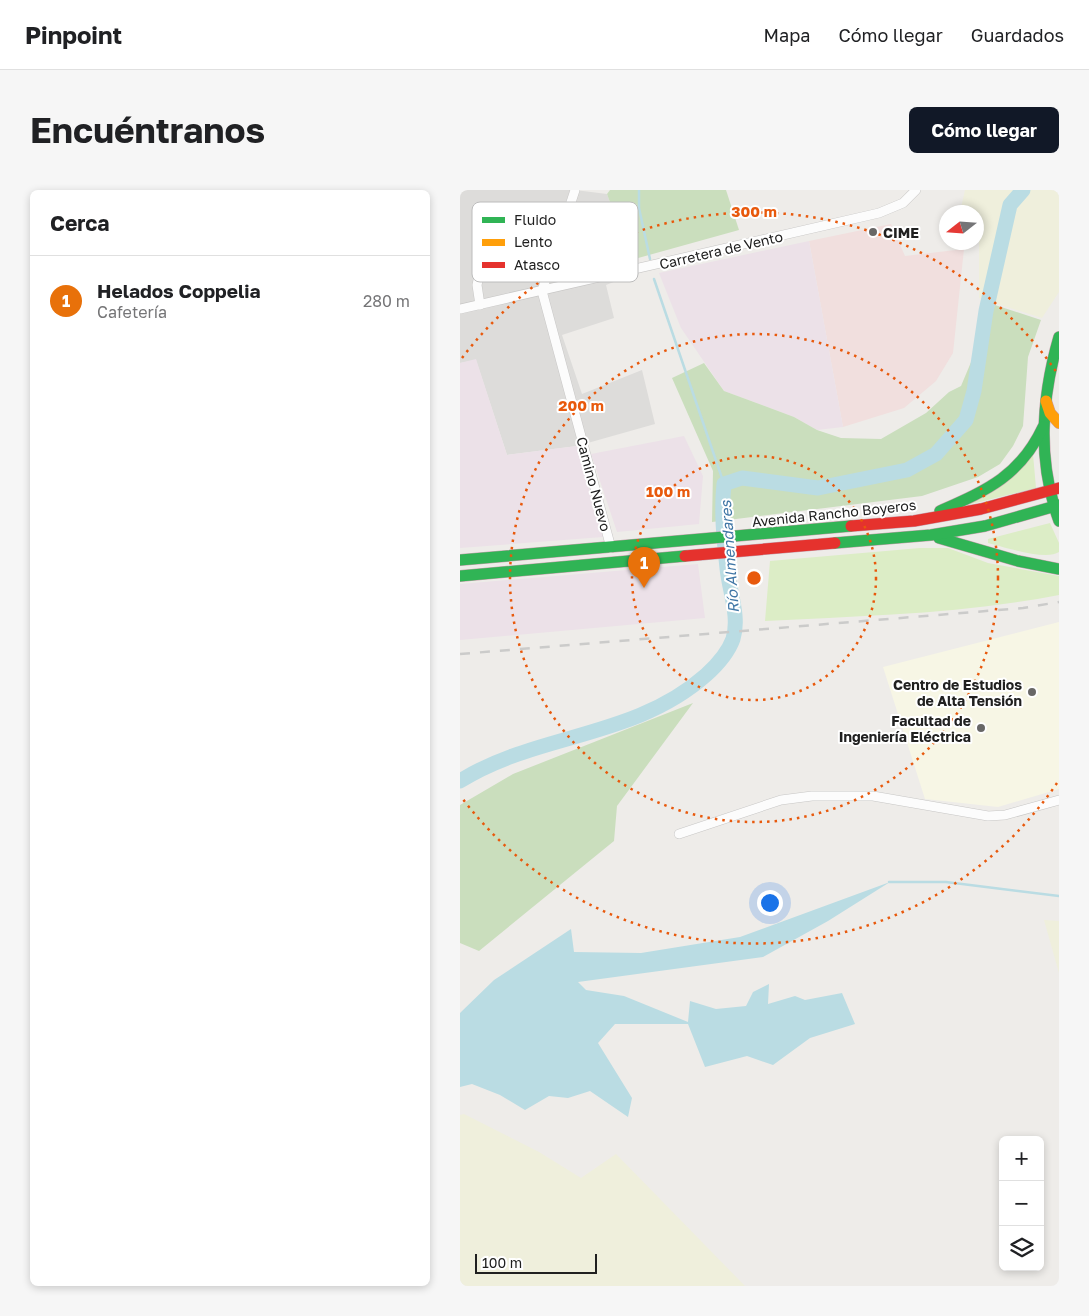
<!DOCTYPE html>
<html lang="es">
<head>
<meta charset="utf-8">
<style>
  :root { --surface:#fff; --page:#f6f6f6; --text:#202124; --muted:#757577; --line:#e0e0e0; --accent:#111827 }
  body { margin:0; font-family:"Golos Text",sans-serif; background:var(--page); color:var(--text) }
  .controls { position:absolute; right:15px; bottom:15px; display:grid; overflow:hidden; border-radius:8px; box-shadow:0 2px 8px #0003 }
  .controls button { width:45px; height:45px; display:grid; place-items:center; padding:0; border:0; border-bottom:1px solid var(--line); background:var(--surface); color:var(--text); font:25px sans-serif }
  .compass { position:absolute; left:479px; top:15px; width:45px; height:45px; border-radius:50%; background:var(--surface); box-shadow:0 2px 8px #0003; rotate:253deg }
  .scale { position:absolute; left:15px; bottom:12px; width:122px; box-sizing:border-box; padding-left:5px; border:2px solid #202020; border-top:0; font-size:14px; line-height:18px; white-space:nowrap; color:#202020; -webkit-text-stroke:4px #fff; paint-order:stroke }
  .you { position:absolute; left:309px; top:712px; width:18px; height:18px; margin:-12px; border:4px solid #fff; border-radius:50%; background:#1a73e8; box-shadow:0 0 0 8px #1a73e833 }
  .badge { display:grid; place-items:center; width:32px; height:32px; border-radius:50%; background:var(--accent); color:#fff; font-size:16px; font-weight:700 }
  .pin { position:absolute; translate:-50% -41px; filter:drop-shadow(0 1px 2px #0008) }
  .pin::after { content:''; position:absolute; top:26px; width:18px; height:15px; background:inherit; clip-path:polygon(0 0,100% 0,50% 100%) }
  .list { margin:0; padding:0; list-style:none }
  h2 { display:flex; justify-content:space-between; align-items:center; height:65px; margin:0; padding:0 20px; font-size:21px }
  h2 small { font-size:16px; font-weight:400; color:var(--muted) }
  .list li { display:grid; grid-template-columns:32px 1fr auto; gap:15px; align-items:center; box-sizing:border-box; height:90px; padding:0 20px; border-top:1px solid var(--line) }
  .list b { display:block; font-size:19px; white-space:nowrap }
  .list p { margin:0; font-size:16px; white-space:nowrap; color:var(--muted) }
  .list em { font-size:16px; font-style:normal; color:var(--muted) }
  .icon { flex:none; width:28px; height:28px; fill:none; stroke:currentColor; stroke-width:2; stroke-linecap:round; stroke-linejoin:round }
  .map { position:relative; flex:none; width:599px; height:1096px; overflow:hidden; border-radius:8px }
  header { display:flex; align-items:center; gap:30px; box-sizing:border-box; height:70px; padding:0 25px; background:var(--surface); border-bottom:1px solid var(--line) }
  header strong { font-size:24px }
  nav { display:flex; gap:28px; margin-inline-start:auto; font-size:18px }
  .intro { display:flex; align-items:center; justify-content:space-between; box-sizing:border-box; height:120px; padding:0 30px }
  h1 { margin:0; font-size:35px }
  .button { padding:12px 22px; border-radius:8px; background:var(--accent); color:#fff; font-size:18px; font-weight:700 }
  main { display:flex; gap:30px; padding:0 30px }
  aside { flex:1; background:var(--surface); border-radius:8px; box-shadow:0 2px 8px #0003 }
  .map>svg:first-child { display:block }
  .residential { fill:#dddcda }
  .commercial { fill:#f1dfde }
  .industrial { fill:#ece1e8 }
  .education { fill:#f7f6e5 }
  .farmland { fill:#efefdc }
  .grass { fill:#dcedc6 }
  .forest { fill:#cadebd }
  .water { fill:#badce3 }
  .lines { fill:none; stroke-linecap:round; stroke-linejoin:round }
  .stream { stroke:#badce3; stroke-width:2.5 }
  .river { stroke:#badce3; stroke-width:15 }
  .street-casing { stroke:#c7c6c5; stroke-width:10 }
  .fast-casing { stroke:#c59eab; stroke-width:12 }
  .slow-casing { stroke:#c59eab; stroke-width:12 }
  .jam-casing { stroke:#c59eab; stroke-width:12 }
  .street { stroke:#fcfcfc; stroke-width:9 }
  .fast { stroke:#30b455; stroke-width:11 }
  .slow { stroke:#ff9f0a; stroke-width:11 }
  .jam { stroke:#e5322d; stroke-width:11 }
  .rail { stroke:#cbcbca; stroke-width:2.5; stroke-dasharray:10 10; stroke-linecap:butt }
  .ring { fill:none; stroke:#e8590c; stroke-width:2.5; stroke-dasharray:2.5 5 }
  .poi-dot { fill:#686766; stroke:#fff; stroke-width:2 }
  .labels { text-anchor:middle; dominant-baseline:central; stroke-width:4; stroke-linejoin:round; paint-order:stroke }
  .poi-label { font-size:14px; font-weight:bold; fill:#202020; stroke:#fff; text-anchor:end }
  .street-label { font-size:14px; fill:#202020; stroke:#fff }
  .water-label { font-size:15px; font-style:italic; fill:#4177a6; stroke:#fff }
  .key { fill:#fff; stroke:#bcbcbc; stroke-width:1 }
  .key-label { font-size:14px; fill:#202020 }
  .centre { fill:#e8590c; stroke:#fff; stroke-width:2.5 }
  .ring-label { font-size:15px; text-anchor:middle; font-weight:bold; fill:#e8590c; stroke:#fff; stroke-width:4; stroke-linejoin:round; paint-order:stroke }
</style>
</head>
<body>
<header>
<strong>Pinpoint</strong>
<nav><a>Mapa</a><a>Cómo llegar</a><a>Guardados</a></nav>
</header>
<div class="intro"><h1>Encuéntranos</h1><a class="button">Cómo llegar</a></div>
<main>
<aside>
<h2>Cerca<small></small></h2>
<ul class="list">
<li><span class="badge" style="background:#e8710a">1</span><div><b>Helados Coppelia</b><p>Cafetería</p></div><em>280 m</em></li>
</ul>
</aside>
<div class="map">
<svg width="599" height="1096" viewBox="0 0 599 1096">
  <rect width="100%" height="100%" fill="#eeece9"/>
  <path class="residential" d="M7,0h108l32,4 29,79 -30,12 8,33 -52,17 20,59 60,-24 13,54 -78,22 -70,9 -31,-95 -16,3v-171z"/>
  <path class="commercial" d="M431,34l14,32 59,-7 -11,104 -17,28 -32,27 -61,19 -34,-186z"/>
  <g class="industrial">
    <path d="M349,51l34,186 -26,3 -23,-13 -70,-26 -43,-63 -22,-55z"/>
    <path d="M16,169l31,96 70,-9 26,91 -143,11v-185z"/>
    <path d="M224,246l19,40 -4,48 -82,8 -26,-78z"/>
    <path d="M238,374l7,54 -245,22v-56z"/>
  </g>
  <path class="education" d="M599,432v167l-61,18 -73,-8 -42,-132z"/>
  <g class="farmland">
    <path d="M505,0h94v102l-17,26 -63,-20v-57l-2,-3 -1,-26h-16z"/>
    <path d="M584,730l15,1v52z"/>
    <path d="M4,924l75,38 42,26 35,-24 129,132h-285v-171z"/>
  </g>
  <g class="grass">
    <path d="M573,264l3,34 -85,21z"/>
    <path d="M590,333l9,20v9c-13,9 -55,-5 -71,-9v-4z"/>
    <path d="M460,358h28l40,15 71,13v19c-97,19 -195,21 -294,26l5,-60z"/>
  </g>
  <g class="forest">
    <path d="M150,0h116l13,40 -108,30 -24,-66z"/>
    <path d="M535,115l46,15 -13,37 -5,69 -10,20 -13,18 -22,13 -56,19 -210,26 1,-51 -41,-93 32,-15 20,28 70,26 23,13 24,8 40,1 45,-26 23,-21 12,-6z"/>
    <path d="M233,513l-76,103 -3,35 -135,110 -19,-8v-138l53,-31z"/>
  </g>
  <path class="water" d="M430,692l-62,39 -65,36 -185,25 8,8 38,6 64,26 2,-21 26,8 30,-3 7,-14 16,-8 -1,20 27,-8 10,4 37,-7 13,31 -45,14 -37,27 -26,-9 -42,11 -17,-43h-73l-17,19 34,55 -4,19 -38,-26 -22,7 -19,-2 -24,14 -25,-15 -28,-11 -12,3v-74l34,-33 77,-51 3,23 67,1 99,-16z"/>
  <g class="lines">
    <g class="stream">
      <path d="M179,0v18l11,51"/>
      <path d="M194,89l70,205"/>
      <path d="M429,692h57l113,14"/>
    </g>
    <path class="river" d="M0,591c76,-48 174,-42 246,-106 10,-9 22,-22 27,-36 7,-22 -4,-49 -6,-71 -3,-28 -6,-56 -3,-84l18,-6 76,10 89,-18 29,-16 30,-34 8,-29 12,-80 24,-106 13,-15"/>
    <g class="street-casing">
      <g id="street">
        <path d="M115,0l-33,101 69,257"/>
        <path d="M20,115l-3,-20 11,-52 -1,-10"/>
        <path d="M0,119l419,-96 24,-10 13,-13"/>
        <path d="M219,644l102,-34 31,-4h61l115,20 17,-1 54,-15"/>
      </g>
    </g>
    <g class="fast-casing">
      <g id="fast">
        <path d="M599,147c-18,62 -22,123 0,184"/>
        <path d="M480,321c47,-21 80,-35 103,-84"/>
        <path d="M479,348l79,23 41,8"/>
        <path d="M375,353l96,-8 54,-9 74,-21"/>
        <path d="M0,370l391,-34"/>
        <path d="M0,386l225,-20"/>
      </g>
    </g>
    <g class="slow-casing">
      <path id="slow" d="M586,211l4,12 9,10"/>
    </g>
    <g class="jam-casing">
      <g id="jam">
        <path d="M391,336l63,-5 67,-12 78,-21"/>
        <path d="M225,366l150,-13"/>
      </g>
    </g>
    <use href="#street" class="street"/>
    <use href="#fast" class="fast"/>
    <use href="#slow" class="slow"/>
    <use href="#jam" class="jam"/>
    <path class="rail" d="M0,464l563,-46 36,-6"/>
  </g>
  <g class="ring">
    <circle cx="294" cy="388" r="122"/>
    <circle cx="294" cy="388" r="244"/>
    <path d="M597 593A366 366 0 0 1 2 608M2 168A366 366 0 0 1 597 183"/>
  </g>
  <g class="poi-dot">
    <circle cx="413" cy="42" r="5"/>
    <circle cx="572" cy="502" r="5"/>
    <circle cx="521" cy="538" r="5"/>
  </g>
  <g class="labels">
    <g class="poi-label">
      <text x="423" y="42" text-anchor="start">CIME</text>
      <text x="562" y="494">Centro de Estudios<tspan x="562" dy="16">de Alta Tensión</tspan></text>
      <text x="511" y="530">Facultad de<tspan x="511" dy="16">Ingeniería Eléctrica</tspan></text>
    </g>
    <g class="street-label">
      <text transform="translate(261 60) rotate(-13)">Carretera de Vento</text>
      <text transform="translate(134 294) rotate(75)">Camino Nuevo</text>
      <text transform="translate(374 323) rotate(-6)">Avenida Rancho Boyeros</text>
    </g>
    <g class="water-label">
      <text transform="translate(269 367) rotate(-94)">Río Almendares</text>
    </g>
  </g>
  <rect x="12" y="12" width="166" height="80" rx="8" class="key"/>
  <rect x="22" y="27" width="23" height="6" fill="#30b455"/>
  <rect x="22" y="49" width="23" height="7" fill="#ff9f0a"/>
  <rect x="22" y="72" width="23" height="6" fill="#e5322d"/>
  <g class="key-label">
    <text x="54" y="35">Fluido</text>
    <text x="54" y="57">Lento</text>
    <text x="54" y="80">Atasco</text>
  </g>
  <circle cx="294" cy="388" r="8" class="centre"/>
  <g class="ring-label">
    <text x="294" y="27">300 m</text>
    <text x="121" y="221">200 m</text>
    <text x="208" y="307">100 m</text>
  </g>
</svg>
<div class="controls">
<button>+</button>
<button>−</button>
<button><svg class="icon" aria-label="layers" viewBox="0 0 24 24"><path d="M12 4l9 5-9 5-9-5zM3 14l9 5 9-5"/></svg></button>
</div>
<svg class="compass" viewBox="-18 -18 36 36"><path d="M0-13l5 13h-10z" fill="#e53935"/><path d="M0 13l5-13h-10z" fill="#757577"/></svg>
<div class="scale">100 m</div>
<div class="you"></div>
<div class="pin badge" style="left:184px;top:398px;background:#e8710a">1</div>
</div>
</main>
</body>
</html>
